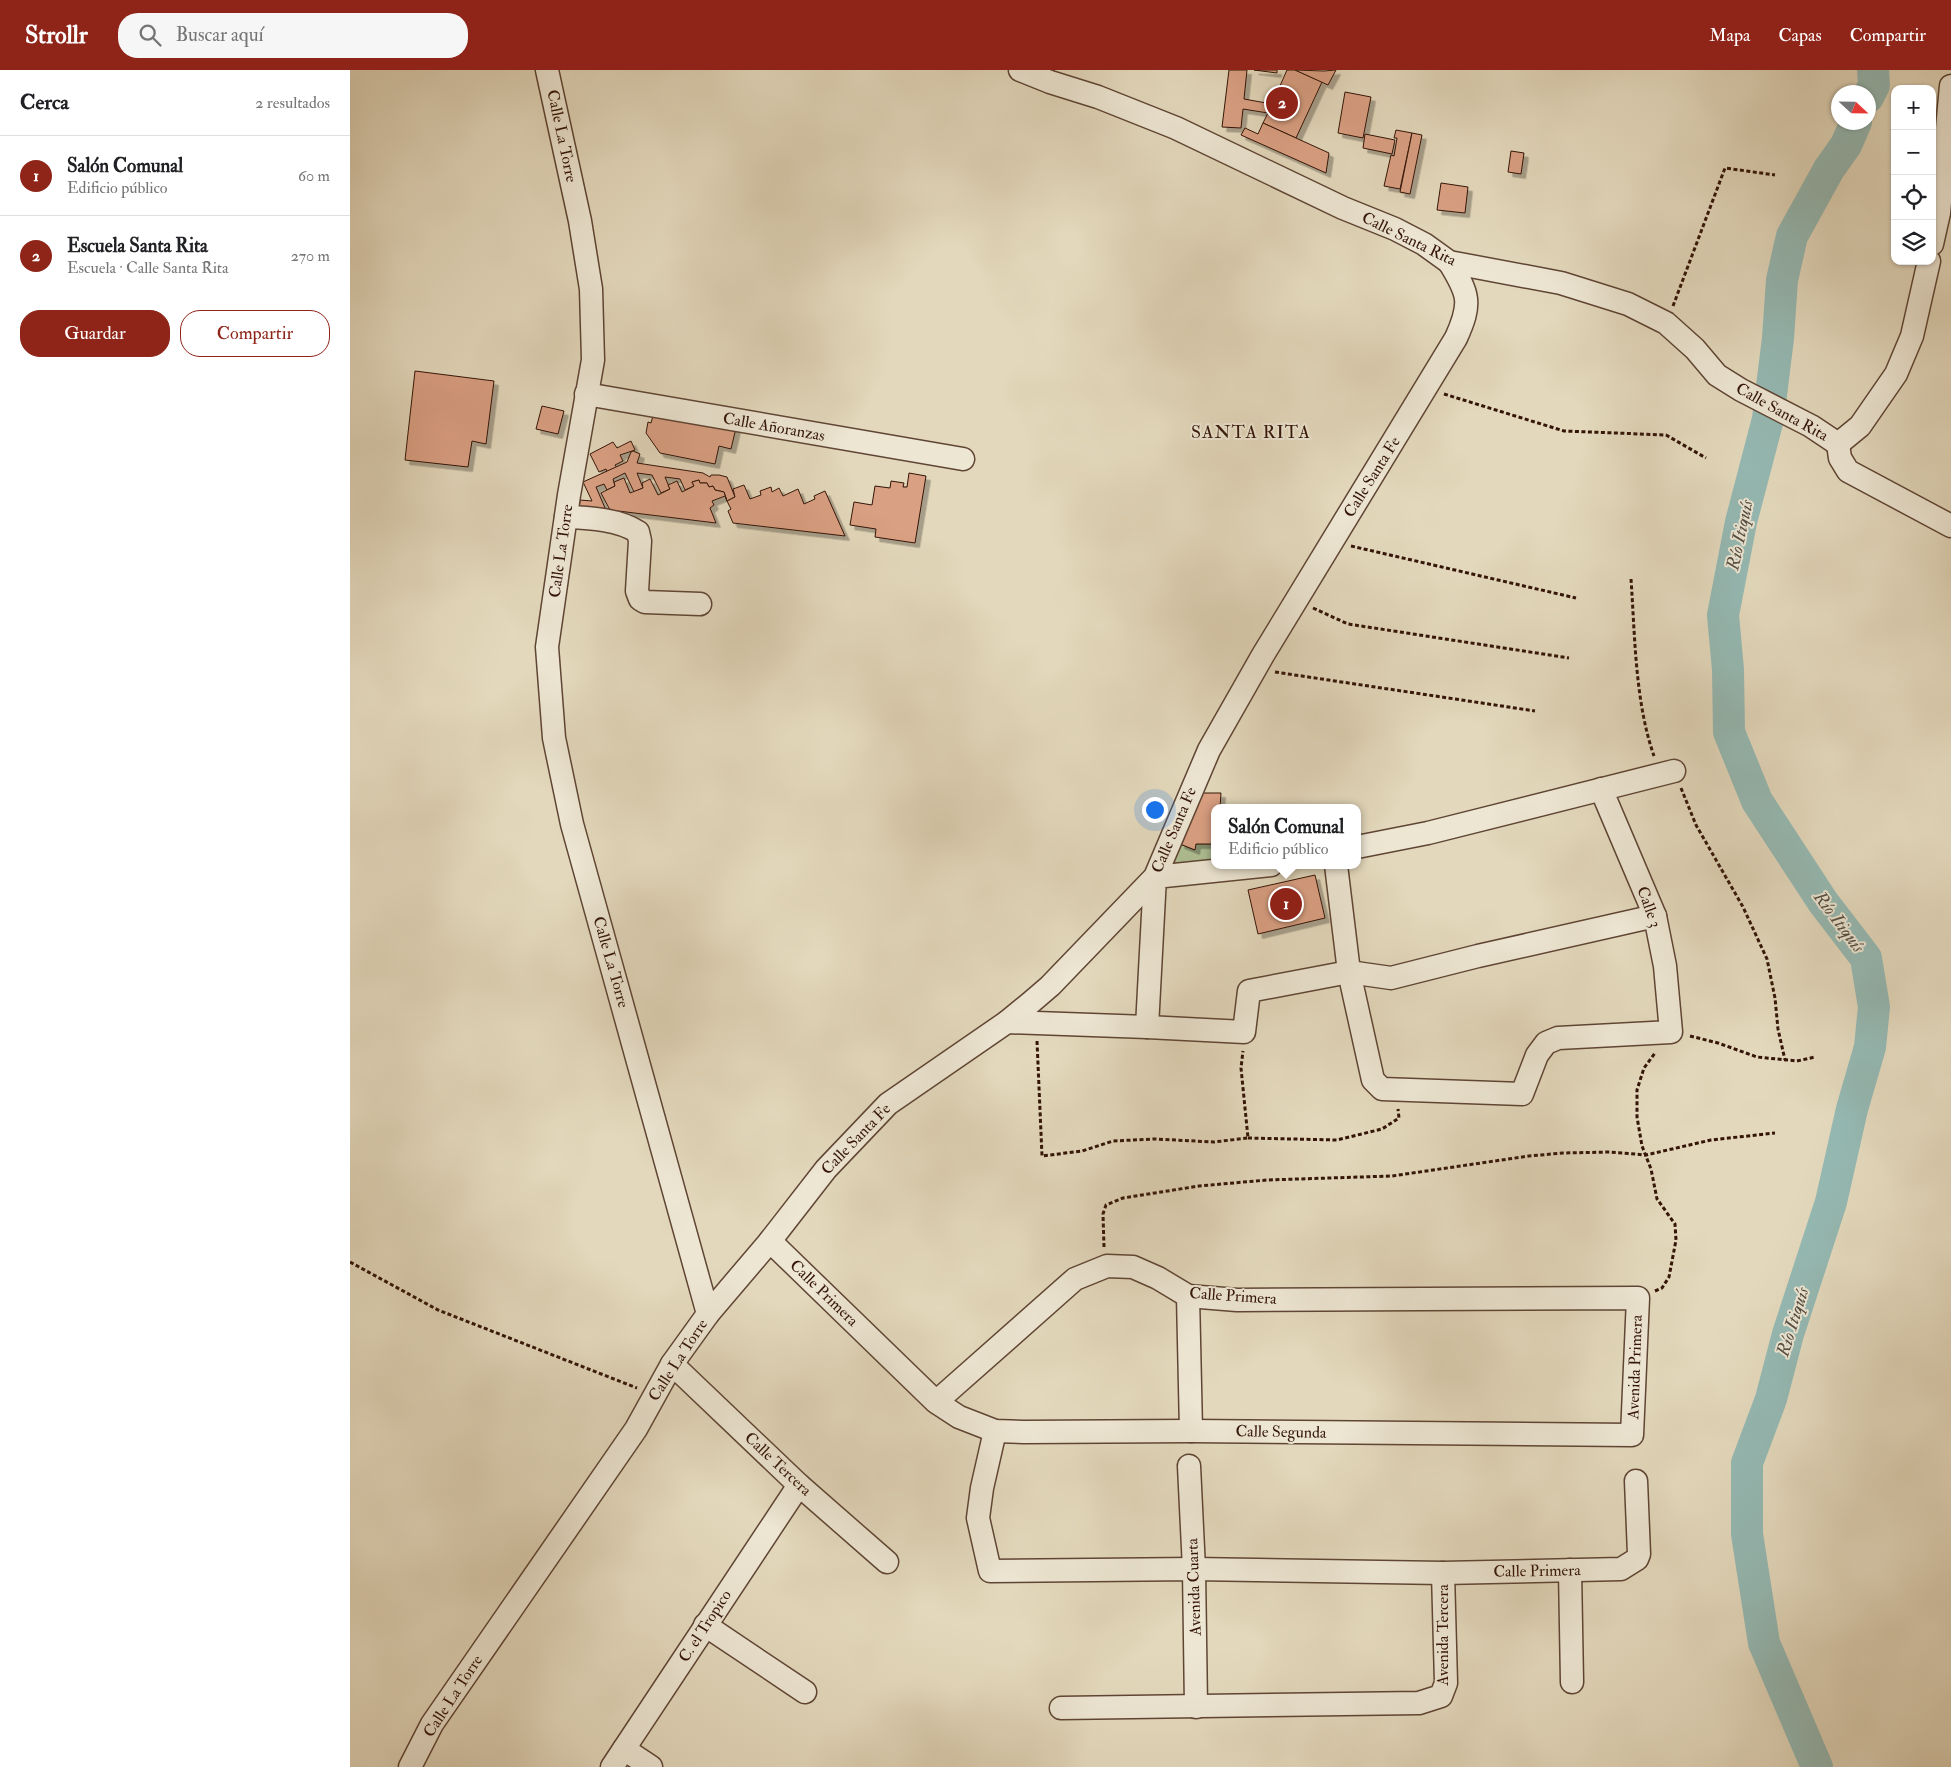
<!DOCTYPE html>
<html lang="es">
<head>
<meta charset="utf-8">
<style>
  :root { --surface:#fff; --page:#f6f6f6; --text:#202124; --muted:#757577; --line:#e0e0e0; --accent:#8f2418 }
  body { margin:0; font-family:"IM FELL Double Pica",serif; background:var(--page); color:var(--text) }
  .controls { position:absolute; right:15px; top:15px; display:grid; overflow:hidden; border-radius:10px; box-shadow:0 1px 4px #0004 }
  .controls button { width:45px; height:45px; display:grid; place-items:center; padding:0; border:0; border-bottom:1px solid var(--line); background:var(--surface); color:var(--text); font:25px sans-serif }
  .compass { position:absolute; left:1481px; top:15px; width:45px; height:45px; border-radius:50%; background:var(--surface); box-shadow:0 1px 4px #0004; rotate:112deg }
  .you { position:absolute; left:804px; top:739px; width:18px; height:18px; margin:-12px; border:4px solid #fff; border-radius:50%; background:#1a73e8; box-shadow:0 0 0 8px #1a73e833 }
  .badge { display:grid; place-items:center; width:32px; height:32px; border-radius:50%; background:var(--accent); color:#fff; font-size:16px; font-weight:700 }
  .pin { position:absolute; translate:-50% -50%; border:2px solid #fff; box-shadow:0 1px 5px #0006 }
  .popup { position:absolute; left:861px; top:734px; width:150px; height:65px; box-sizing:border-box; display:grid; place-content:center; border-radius:10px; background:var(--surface); filter:drop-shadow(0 1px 4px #0005); font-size:16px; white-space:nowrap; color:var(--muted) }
  .popup b { font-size:19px; color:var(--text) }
  .popup::after { content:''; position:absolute; left:50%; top:100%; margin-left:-10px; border:10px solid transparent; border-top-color:var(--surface) }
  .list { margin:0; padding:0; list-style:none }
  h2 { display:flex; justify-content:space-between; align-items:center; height:65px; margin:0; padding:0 20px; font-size:21px }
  h2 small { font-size:16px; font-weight:400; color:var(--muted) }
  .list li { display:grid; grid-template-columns:32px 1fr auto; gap:15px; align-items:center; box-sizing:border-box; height:80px; padding:0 20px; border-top:1px solid var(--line) }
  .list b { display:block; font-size:19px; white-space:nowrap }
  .list p { margin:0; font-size:16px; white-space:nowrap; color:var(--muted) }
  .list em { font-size:16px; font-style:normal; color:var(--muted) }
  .actions { display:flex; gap:10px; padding:15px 20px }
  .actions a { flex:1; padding:11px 0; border:1px solid var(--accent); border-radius:20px; text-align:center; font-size:18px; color:var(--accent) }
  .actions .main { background:var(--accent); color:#fff }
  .icon { flex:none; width:28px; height:28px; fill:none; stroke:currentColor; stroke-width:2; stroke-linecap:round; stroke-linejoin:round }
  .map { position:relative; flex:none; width:1601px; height:1697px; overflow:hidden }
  header { display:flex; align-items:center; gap:30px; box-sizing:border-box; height:70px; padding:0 25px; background:var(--accent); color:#fff }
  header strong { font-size:24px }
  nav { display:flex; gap:28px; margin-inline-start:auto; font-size:18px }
  .search { width:350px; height:45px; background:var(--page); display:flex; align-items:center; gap:12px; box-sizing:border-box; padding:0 18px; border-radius:20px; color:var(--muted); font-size:19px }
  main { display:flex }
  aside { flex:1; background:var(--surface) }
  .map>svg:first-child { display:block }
  .green { fill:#afc094; stroke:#716a4e }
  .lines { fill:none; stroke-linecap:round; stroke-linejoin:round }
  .river { stroke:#95b9b3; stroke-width:32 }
  .building { fill:#daa083; stroke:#331407; filter:url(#shadow) }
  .minor-casing { stroke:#5f4534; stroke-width:25 }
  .path { stroke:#331407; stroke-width:3; stroke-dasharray:4 2.5; stroke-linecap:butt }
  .minor { stroke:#ede6d3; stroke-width:22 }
  .labels { text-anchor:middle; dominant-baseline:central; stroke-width:4; stroke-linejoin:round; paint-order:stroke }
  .street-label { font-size:16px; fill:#331407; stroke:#ede6d3 }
  .neighbourhood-label { font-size:18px; letter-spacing:1px; fill:#331407; stroke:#ede6d3 }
  .water-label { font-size:18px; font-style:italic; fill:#554e43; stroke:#ede6d3 }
</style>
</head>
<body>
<header>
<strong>Strollr</strong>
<div class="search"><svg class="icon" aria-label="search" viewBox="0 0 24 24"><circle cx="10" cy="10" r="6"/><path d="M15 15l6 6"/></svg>Buscar aquí</div>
<nav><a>Mapa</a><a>Capas</a><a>Compartir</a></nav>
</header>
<main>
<aside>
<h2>Cerca<small>2 resultados</small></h2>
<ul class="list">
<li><span class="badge">1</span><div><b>Salón Comunal</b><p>Edificio público</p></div><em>60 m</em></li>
<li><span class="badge">2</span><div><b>Escuela Santa Rita</b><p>Escuela · Calle Santa Rita</p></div><em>270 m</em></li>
</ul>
<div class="actions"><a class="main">Guardar</a><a>Compartir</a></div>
</aside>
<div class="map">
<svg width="1601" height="1697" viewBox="0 0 1601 1697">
  <defs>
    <filter id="shadow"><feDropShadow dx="4.5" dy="4.5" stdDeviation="0" flood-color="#0004"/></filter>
  </defs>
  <rect width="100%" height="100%" fill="#e3d8bc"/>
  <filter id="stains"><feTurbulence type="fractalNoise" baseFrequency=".004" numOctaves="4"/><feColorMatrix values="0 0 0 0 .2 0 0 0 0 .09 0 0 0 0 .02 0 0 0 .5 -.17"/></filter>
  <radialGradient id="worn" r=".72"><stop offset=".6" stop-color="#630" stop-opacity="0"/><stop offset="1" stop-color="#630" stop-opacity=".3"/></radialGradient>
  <path class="green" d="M830,774l14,6 2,-6h19v19h-43z"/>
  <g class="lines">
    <g class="river">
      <path d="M1518,27l6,-12 -1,-15"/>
      <path d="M1467,1697l-53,-124 -17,-109v-71l24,-64 17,-65 43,-132 21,-93 18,-62 4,-40 -8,-49 -43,-56 -66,-101 -28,-69 -1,-62 -5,-55 18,-93 27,-103 10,-81 4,-58 10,-44 37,-67 17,-24 10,-23"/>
    </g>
  </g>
  <g class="building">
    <path d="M879,0h18l-3,29 28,5 15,-34h8l27,12 -26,56 -33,-15 5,-10 -25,-4 -2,19 -19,-1z"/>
    <path d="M904,0h23v3z"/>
    <path d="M945,0l29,1 12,-1 -8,15z"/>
    <path d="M995,22l26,5 -8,41 -25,-5z"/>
    <path d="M913,53l66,30 -3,20 -85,-38 4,-7 13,6z"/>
    <path d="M1046,60l16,3 -12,56 -16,-3 7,-31 3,1 3,-18h-3z"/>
    <path d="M1062,63l10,2 -12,59 -10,-2z"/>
    <path d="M1015,64l30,6 -3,14 -29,-6z"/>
    <path d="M1161,81l13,2 -3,21 -13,-2z"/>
    <path d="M1091,113l27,4 -3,26 -28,-3z"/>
    <path d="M65,301l79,10 -8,63 -14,-3 -4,26 -63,-7z"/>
    <path d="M192,336l22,5 -6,23 -22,-5z"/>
    <path d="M304,342l82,16 -5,21 -12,-3 -4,18 -55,-11 -14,-20 2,-11 3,1z"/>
    <path d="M281,371l4,9 -15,5 3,6 -8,4 2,3 -10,4 -1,-3 -7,3 -9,-18 23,-12 4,6z"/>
    <path d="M283,381l7,3 -3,9 66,10 7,4 1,-2h8l8,2 8,20 -8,4 -3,-9 -9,-2 -2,-4 -4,1 -2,-4h-7l-1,-3 -7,2 2,4 -9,4 -5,-11 -15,-2 5,12 -9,4 -9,-18 -15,-2 6,15 -9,4 -9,-19 -12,6 2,7 -8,4 -3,-6 -8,3 9,21 -9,4 -17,-2 1,-10 12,1 -9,-19 44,-20 4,-10z"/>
    <path d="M559,403l17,3 -11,67 -40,-6 1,-8 -26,-4 4,-23 18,3 3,-19 15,2 1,-7 13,2 -1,4h4z"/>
    <path d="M274,408l6,15 13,-5 -1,-5 8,-4 8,16 12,-6 -2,-4 9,-4 5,11 12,-6 -2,-4 7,-2 1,3h7l2,4 4,-1 2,4 9,2 3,9 -2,-5 -13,5 2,4 -4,3 6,15 -106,-13 -9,-17 14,-7 -1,-4z"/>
    <path d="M394,415l6,14 11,-4 -1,-4 11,-4 1,5 7,-4 4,8 15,-7 6,15 11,-5 -1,-3 11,-5 20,45 -112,-13 -5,-12 3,-2 -4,-8 8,-4 -2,-8z"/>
    <path d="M852,723h19l-1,15h-5v36h-19l-1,6 -15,-6z"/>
    <path d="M965,805l10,43 -67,16 -10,-44z"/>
  </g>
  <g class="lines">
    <g class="minor-casing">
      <g id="minor">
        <path d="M670,0l30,12 48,15 78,31 167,80 52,21 29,15 25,18 112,21 67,21 38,19 29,26 22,26 24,15 70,36 27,18"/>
        <path d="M1582,174l7,-31 12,-127"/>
        <path d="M236,324l377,65"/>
        <path d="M1488,374l22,-18 36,-52 16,-38 17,-75"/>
        <path d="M1488,374l2,14 8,13 103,55"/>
        <path d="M216,447c23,1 52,2 72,15l2,9 -3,50 3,8 5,3 55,2"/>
        <path d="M1007,777l71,-14 246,-62"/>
        <path d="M986,795l13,107 24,108 9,9 140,5 15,-39 9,-12 12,-5 113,-6 -6,-66 -10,-50 -54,-127"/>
        <path d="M657,952l140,5 97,5 5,-41 100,-19 42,6 87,-22 177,-40"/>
        <path d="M797,957l8,-150 116,-12"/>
        <path d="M420,1171l166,161 139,-123 32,-13 26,1 25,11 30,18 49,4 401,-2 -6,137 -441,-4 -167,1 -29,-1 -36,-14 -23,-15"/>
        <path d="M838,1226l3,135"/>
        <path d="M358,1244l62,-73 56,-72 62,-65 119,-82 22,-18 21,-18 105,-109 54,-127 54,-95 193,-317c16,-35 13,-44 -7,-76"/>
        <path d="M322,1294l127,121 88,77"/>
        <path d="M645,1361l-13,57 -4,30 12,53 204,-2 249,4 178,-4 16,-10 2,-5 -3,-73"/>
        <path d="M839,1396l5,103 2,138"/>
        <path d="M1220,1500l2,112"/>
        <path d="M355,1555l100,67"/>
        <path d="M711,1638l358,-5 22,-7 5,-13 -3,-110"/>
        <path d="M274,1679l27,18"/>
        <path d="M60,1697l22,-43 204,-295 36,-65 36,-50 -136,-490 -18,-86 -7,-91 22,-152 24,-135 -2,-71 -11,-68 -33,-151"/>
        <path d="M262,1697l187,-282"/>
      </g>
    </g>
    <g class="path">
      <path d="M1323,236l52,-138 50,7"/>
      <path d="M1094,324l120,37 102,4 40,23"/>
      <path d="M1001,476l225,52"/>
      <path d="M1281,509c4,57 4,123 23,177"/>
      <path d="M963,538l35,16 221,34"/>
      <path d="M925,602l260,39"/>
      <path d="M1331,718l15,37 47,82 24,52 8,39 3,31 7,31"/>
      <path d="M1340,966l28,7 39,14 40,4 18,-4"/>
      <path d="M687,971l5,115 40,-5 31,-10 42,-2 59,3 34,-4 -7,-70 2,-17"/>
      <path d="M898,1068l89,2 45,-11 17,-11 -1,-9"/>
      <path d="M754,1177l-1,-33 3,-9 17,-7 76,-12 68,-6 125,-4 137,-20 34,-3 47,-1 36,3 65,-15 64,-7"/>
      <path d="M0,1192l88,48 199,78"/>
      <path d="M1305,1221l7,-3 7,-11 7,-37 -1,-16 -18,-25 -6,-30 -9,-23 -5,-29v-27l7,-22 11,-15"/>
    </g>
    <use href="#minor" class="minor"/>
  </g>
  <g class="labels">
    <g class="street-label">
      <text transform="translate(212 66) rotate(78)">Calle La Torre</text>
      <text transform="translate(1059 169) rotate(26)">Calle Santa Rita</text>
      <text transform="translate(1432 342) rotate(29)">Calle Santa Rita</text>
      <text transform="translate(424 357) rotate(10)">Calle Añoranzas</text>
      <text transform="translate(1022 407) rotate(-58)">Calle Santa Fe</text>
      <text transform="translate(211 481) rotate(-82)">Calle La Torre</text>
      <text transform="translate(824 760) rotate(-67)">Calle Santa Fe</text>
      <text transform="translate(1299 837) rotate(70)">Calle 3</text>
      <text transform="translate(261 892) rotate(74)">Calle La Torre</text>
      <text transform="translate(506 1069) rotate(-46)">Calle Santa Fe</text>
      <text transform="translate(474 1223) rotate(44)">Calle Primera</text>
      <text transform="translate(883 1226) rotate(4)">Calle Primera</text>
      <text transform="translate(328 1290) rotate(-57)">Calle La Torre</text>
      <text transform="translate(1285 1297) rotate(-88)">Avenida Primera</text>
      <text transform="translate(931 1362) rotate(1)">Calle Segunda</text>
      <text transform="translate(428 1394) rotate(43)">Calle Tercera</text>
      <text transform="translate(1187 1501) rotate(-1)">Calle Primera</text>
      <text transform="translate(844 1517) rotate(-92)">Avenida Cuarta</text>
      <text transform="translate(355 1556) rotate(-57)">C. el Tropico</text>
      <text transform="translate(1093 1565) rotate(-90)">Avenida Tercera</text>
      <text transform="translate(103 1626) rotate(-57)">Calle La Torre</text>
    </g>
    <g class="neighbourhood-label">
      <text x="901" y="362">SANTA RITA</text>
    </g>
    <g class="water-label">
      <text transform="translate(1390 465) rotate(-78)">Río Itiquís</text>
      <text transform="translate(1489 852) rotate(53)">Río Itiquís</text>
      <text transform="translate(1443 1252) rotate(-73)">Río Itiquís</text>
    </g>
  </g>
  <rect width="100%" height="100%" filter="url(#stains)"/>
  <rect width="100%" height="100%" fill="url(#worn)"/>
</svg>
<div class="controls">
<button>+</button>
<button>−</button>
<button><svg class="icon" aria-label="locate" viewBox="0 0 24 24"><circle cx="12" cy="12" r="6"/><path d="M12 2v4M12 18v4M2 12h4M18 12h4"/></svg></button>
<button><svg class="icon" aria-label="layers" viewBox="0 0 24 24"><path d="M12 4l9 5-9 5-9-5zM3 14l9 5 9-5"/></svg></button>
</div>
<svg class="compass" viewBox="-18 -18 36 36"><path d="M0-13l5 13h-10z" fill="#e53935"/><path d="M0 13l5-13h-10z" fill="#757577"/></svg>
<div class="you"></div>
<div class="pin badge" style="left:936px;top:834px">1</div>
<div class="popup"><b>Salón Comunal</b>Edificio público</div>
<div class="pin badge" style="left:932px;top:33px">2</div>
</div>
</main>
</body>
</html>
